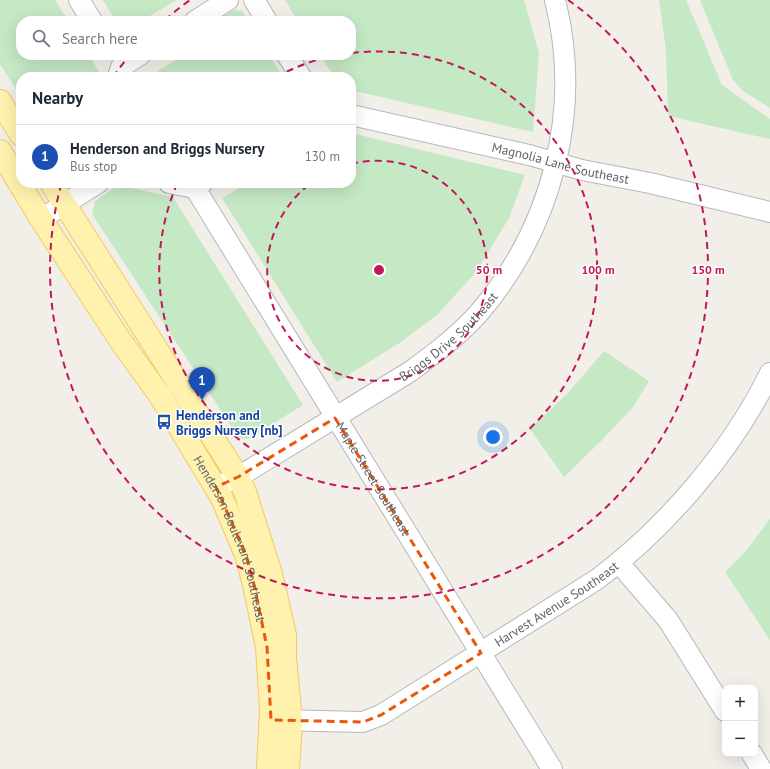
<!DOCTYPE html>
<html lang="en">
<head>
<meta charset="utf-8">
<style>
  :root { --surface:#fff; --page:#f6f6f7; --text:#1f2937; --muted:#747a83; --line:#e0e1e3; --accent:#ea580c }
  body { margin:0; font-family:"PT Sans",sans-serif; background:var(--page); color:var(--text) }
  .controls { position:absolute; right:12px; bottom:12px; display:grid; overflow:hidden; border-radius:8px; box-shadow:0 4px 16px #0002 }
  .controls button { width:36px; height:36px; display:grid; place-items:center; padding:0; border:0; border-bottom:1px solid var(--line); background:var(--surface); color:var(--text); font:20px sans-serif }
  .you { position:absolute; left:493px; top:437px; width:14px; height:14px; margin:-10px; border:3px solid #fff; border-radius:50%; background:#1a73e8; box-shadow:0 0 0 6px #1a73e833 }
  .badge { display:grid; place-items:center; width:26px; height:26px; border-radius:50%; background:var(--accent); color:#fff; font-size:13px; font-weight:700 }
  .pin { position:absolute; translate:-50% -33px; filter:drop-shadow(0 1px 2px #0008) }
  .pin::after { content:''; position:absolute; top:21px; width:14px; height:12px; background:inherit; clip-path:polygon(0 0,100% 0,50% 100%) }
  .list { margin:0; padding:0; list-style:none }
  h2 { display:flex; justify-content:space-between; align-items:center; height:52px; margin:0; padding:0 16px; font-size:17px }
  h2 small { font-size:13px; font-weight:400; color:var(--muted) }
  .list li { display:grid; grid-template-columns:26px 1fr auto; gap:12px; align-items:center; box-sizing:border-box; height:64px; padding:0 16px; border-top:1px solid var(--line) }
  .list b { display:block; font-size:15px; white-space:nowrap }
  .list p { margin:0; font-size:13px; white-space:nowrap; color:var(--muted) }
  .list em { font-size:13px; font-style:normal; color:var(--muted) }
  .icon { flex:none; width:22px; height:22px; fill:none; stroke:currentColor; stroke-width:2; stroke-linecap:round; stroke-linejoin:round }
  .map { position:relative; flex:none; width:770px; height:769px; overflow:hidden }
  .search { position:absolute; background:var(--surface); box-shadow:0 4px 16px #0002; left:16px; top:16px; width:340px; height:44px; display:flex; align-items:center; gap:10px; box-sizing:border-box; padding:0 14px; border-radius:16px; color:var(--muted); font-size:15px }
  .panel { position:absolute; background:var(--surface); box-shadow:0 4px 16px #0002; left:16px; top:72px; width:340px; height:116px; border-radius:16px }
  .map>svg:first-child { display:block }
  .green { fill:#c5e8c5 }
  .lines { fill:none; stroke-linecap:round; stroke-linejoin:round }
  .minor-casing { stroke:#b5b8bc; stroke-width:22 }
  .major-casing { stroke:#f2c960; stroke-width:24 }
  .minor { stroke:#fff; stroke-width:20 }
  .major { stroke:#fff2af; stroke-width:22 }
  .marked { fill:none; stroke:#e8590c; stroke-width:3; stroke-dasharray:8 5; stroke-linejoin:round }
  .ring { fill:none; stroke:#c2185b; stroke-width:2; stroke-dasharray:7 5 }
  .labels { text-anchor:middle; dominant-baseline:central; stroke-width:3; stroke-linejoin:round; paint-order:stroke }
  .street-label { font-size:13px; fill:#5f6368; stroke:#fff }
  .transit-label { font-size:13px; font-weight:bold; fill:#164399; stroke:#fff; text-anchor:start }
  .centre { fill:#c2185b; stroke:#fff; stroke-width:2 }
  .ring-label { font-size:12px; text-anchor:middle; font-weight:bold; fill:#c2185b; stroke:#fff; stroke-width:3; stroke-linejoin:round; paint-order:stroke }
</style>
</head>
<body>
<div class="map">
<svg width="770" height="769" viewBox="0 0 770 769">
  <rect width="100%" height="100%" fill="#f1efe8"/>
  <g class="green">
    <path d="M0,0h55l13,21h-47v34h68l13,22h-81v20l-21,-33z"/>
    <path d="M103,0h74l-36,21h-25z"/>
    <path d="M285,0h239l15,53 -6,79 -182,-42v-13h-17l-14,-22h31v-34h-53z"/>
    <path d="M659,0h27l36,85 48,34v20l-102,-23 -2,-66z"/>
    <path d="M700,0h70v108l-27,-17 -10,-11z"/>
    <path d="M234,10l8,1 6,10h-33z"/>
    <path d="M184,55h85l14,22h-135z"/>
    <path d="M351,133l174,42 -16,43 -32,53 -40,44 -39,29 -61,38 -115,-184 25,-15h104z"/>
    <path d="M122,186l51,11 130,208 -55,34 -9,-1 -147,-224 3,-13 19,-13z"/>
    <path d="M604,351l45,30 -16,26 -31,33 -38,37 -34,-48 39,-37z"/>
    <path d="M770,519v121l-45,-68 20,-20z"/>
  </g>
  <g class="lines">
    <g class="minor-casing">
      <g id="minor">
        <path d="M79,0l13,21"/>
        <path d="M254,0l13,21"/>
        <path d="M195,21l33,-21"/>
        <path d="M287,55l14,22"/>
        <path d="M118,77l3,-10 19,-12"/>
        <path id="s1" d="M351,115l178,40 53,15 68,13 120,29"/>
        <path d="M169,183l26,5 7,-5"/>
        <path id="s2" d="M195,188l357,581"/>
        <path d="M41,219l57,-36"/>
        <path id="s3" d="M216,487l22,-10 173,-106c23,-17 47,-35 67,-57 74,-86 105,-203 77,-314"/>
        <path d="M619,563l49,57 57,91"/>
        <path id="s4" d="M275,720l88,2 18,-7 215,-135c69,-51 136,-129 174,-207"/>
        <path d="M752,754l9,15"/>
      </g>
    </g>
    <g class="major-casing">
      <g id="major">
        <path d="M0,101l21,34"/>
        <path id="s5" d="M0,151l41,68 79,121 41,57 61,101 24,57 8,30 13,62 4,63 -3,59"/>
        <path d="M51,183l187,294 7,15 26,82 14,61v22l6,64 -3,48"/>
      </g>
    </g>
    <use href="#minor" class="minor"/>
    <use href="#major" class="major"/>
  </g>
  <path class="marked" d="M335,418l146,235 -100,62 -18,7 -92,-2 -4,-73 -13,-62 -8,-30 -30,-68 22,-10z"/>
  <g class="ring">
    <path d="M351 164A110 110 0 1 1 311 183"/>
    <path d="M276 77A219 219 0 0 1 337 55M352 53A219 219 0 1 1 177 184"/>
    <path d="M113 77A329 329 0 0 1 129 56M165 20A329 329 0 0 1 190 0M568 0A329 329 0 1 1 61 185"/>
  </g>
  <defs>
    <g id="bus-bare" transform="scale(1.2)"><path d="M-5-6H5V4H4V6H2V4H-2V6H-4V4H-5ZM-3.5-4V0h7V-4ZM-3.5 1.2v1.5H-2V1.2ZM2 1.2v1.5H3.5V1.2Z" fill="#1a4fb4" stroke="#fff" stroke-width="2.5" paint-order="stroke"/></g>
  </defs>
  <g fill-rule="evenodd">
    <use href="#bus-bare" x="164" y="422"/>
  </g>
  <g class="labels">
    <g class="street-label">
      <text stroke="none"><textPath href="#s1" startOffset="215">Magnolia Lane Southeast</textPath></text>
      <text stroke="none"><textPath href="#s3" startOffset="278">Briggs Drive Southeast</textPath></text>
      <text stroke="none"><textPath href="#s2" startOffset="341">Maple Street Southeast</textPath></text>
      <text stroke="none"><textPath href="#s5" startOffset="453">Henderson Boulevard Southeast</textPath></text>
      <text stroke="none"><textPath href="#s4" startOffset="315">Harvest Avenue Southeast</textPath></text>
    </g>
    <g class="transit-label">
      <text x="176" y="415">Henderson and<tspan x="176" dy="15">Briggs Nursery [nb]</tspan></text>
    </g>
  </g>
  <circle cx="379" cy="270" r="6" class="centre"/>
  <g class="ring-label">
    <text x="489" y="274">50 m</text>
    <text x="598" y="274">100 m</text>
    <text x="708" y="274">150 m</text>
  </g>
</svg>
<div class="controls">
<button>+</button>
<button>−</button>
</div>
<div class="you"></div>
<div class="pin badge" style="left:202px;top:400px;background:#1a4fb4">1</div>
<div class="search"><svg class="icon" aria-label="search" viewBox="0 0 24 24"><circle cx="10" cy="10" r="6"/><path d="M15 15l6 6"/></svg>Search here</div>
<section class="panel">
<h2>Nearby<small></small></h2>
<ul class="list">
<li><span class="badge" style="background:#1a4fb4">1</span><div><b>Henderson and Briggs Nursery</b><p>Bus stop</p></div><em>130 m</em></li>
</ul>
</section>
</div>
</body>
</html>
